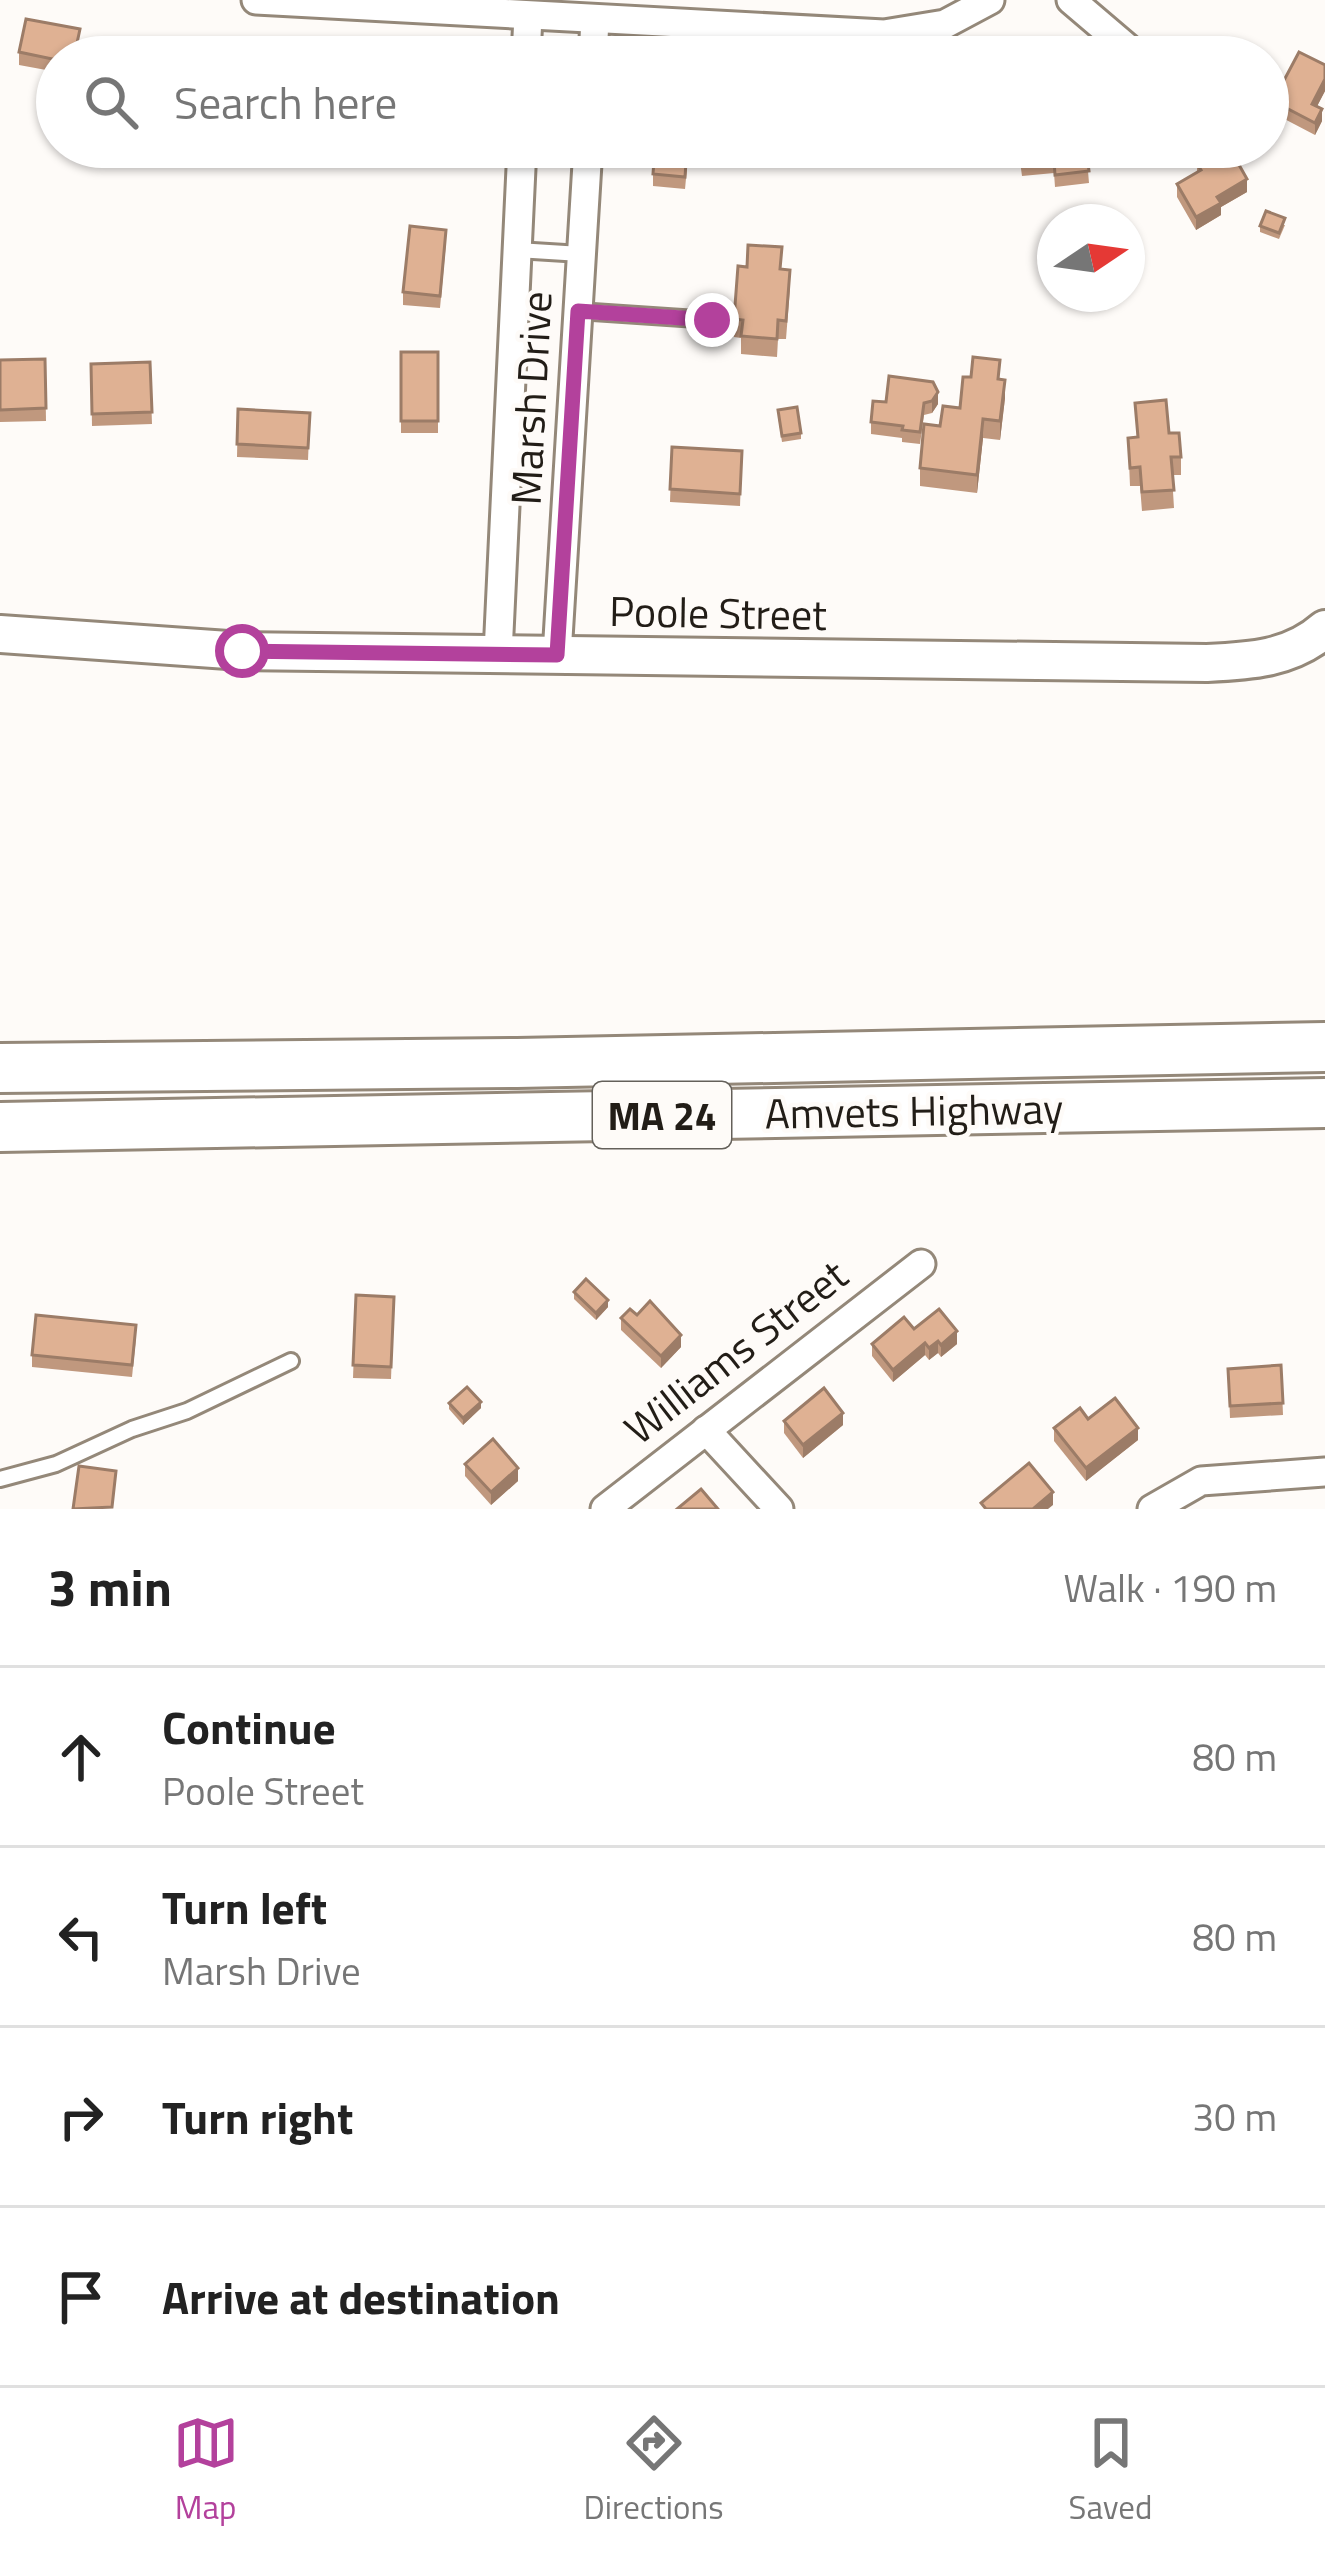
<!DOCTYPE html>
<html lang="en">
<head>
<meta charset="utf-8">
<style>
  :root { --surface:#fff; --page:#f2f2f2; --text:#222; --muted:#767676; --line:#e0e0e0; --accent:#b3419c }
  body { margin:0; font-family:"Titillium Web",sans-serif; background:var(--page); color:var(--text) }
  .compass { position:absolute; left:1037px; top:204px; width:108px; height:108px; border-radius:50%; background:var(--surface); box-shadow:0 3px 9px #0004; rotate:77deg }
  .stop { position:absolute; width:36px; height:36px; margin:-27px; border:9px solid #b3419c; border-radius:50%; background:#fff }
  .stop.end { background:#b3419c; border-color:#fff; box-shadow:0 3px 12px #0008 }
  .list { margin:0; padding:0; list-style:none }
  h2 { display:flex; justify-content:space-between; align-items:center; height:156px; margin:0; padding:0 48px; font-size:51px }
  h2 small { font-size:39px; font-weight:400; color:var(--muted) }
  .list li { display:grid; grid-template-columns:78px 1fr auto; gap:36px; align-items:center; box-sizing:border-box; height:180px; padding:0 48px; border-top:3px solid var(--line) }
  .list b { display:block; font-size:45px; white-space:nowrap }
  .list p { margin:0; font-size:39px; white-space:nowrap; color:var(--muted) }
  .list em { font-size:39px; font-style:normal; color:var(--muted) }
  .icon { flex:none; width:66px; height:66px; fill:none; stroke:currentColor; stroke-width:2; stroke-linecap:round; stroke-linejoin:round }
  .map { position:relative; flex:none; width:1325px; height:1509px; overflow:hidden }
  .search { position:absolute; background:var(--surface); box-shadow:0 3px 9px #0004; left:36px; right:36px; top:36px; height:132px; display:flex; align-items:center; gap:30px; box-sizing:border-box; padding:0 42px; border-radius:66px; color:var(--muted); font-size:45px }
  .sheet { height:876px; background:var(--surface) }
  nav { display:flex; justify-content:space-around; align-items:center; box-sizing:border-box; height:168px; border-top:3px solid var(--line); background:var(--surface); font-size:33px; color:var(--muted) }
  nav a { display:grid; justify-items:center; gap:6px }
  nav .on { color:var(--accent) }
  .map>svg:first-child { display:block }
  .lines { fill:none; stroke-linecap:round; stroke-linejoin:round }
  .lane-casing { stroke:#948879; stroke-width:20 }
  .street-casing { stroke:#948879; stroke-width:33 }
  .secondary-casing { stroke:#948879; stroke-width:42 }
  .highway-casing { stroke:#948879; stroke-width:54 }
  .lane { stroke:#fff; stroke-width:14 }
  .street { stroke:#fff; stroke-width:27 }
  .secondary { stroke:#fff; stroke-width:36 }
  .highway { stroke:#fff; stroke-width:48 }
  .wall { fill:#c0987e }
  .shaded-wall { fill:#9c7c67 }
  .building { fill:#dfb193; stroke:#9c7c67; stroke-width:3 }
  .route { stroke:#b3419c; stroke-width:15 }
  .labels { text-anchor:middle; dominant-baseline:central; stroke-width:9; stroke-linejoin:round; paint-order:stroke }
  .shield { fill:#fefbf8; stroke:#64605a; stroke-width:3 }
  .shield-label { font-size:39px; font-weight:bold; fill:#221d17 }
  .street-label { font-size:42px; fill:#221d17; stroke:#fefbf8 }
</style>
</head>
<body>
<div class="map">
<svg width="1325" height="1509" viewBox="0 0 1325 1509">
  <rect width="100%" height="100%" fill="#fefbf8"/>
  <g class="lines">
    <g class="lane-casing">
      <g id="lane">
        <path d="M517,250l64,4"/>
        <path d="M578,311l134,9"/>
        <path d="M0,1479l56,-15 76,-35 55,-18 104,-50"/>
      </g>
    </g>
    <g class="street-casing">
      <g id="street">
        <path d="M256,0l628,34 61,-10 45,-24"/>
        <path d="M1071,0l67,57"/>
        <path d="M526,57l2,-41"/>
        <path d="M593,57l2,-37"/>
        <path d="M498,654l24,-507"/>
        <path d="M557,655l31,-508"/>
        <path d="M706,1430l73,79"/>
        <path d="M605,1509l316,-245"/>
        <path d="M1152,1509l49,-28 124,-9"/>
      </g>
    </g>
    <g class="secondary-casing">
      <path id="secondary" d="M0,634l242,17 965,12c43,-2 84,-4 118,-34"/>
    </g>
    <g class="highway-casing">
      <g id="highway">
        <path d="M0,1068l517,-5 808,-16"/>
        <path d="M0,1127l1325,-24"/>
      </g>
    </g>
    <use href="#lane" class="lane"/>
    <use href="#street" class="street"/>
    <use href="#secondary" class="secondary"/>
    <use href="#highway" class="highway"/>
  </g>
  <g class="wall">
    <path d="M80,41l-3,16h-20v15l-38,-7v-13z"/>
    <path d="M1325,65v26l-8,15 5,15 -7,14 -42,-22v-12z"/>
    <path d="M689,147l-4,42 -32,-3v-12z"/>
    <path d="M1018,147h68l3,36 -34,4 -1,-14 -32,3z"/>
    <path d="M1197,164l50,28 -26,15v8l-25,15 -19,-33v-13l20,-11z"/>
    <path d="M1285,225l-6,14 -19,-7v-6z"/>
    <path d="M446,243l-6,65 -37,-3v-13z"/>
    <path d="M782,269l8,19 -4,51h-8l-1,18 -36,-3v-16l-7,-1v-18z"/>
    <rect x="401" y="352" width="37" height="81"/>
    <path d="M45,359l1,62 -46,1v-62z"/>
    <path d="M150,362l2,62 -60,2 -1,-62z"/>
    <path d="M889,376l49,28 -6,9 -8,2 -4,29 -18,-2v-4l-31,-4v-12l15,-20z"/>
    <path d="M1000,380l5,18 -5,42 -17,-2 -6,55 -57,-7v-18l20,-42z"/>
    <path d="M1135,403l34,30 12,24v18h-9l2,33 -32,3 -2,-25h-10l-2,-48 9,-1z"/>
    <path d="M238,409l72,4 -2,47 -71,-3z"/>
    <path d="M778,416l23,17v6l-19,3z"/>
    <path d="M672,447l70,4 -2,55 -70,-4z"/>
    <path d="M574,1292l34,15 -12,13 -22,-21z"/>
    <path d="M356,1295l38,2 -3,82 -38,-1z"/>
    <path d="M621,1318l60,29 -20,21 -40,-38z"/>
    <path d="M914,1329l43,15 -16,13 -3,-4 -9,7 -4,-5 -32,27 -21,-26v-12z"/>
    <path d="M136,1338l-4,39 -100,-10v-12z"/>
    <path d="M1281,1365l2,50 -53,3 -2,-49z"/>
    <path d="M449,1403l32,5 -18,17 -14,-16z"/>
    <path d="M1088,1419l50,21 -52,41 -32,-40v-13z"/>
    <path d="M784,1421l59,4 -40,33 -19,-25z"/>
    <path d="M465,1464l53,17 -27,24 -26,-29z"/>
  </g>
  <g class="shaded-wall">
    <path d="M1325,79v12l-13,25v-12z"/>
    <path d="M1322,109v12l-7,14v-12z"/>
    <path d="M431,147h14l-14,10z"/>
    <path d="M1247,179v13l-26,15v8l-25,15v-13l21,-20z"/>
    <path d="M1005,380v18l-5,42v-19z"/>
    <path d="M938,392v12l-6,9v-12z"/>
    <path d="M983,419v19l-6,55v-18z"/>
    <path d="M608,1300v7l-12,13v-7z"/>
    <path d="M957,1331v13l-16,13v-12z"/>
    <path d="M681,1335v12l-20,21v-12z"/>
    <path d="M938,1341v12l-9,7v-12z"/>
    <path d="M925,1343v12l-32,27v-12z"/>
    <path d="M481,1402v6l-18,17v-7z"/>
    <path d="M843,1413v12l-40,33v-13z"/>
    <path d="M1138,1428v12l-52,41v-13z"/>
    <path d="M518,1468v13l-27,24v-13z"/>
    <path d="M1053,1492v13l-5,4h-15z"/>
  </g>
  <g class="building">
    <path d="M26,19l54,10 -6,28h-17v3l-38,-8z"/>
    <path d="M1299,52l26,13v14l-13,25 10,5 -7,14 -42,-22z"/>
    <path d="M655,147h32l-2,30 -32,-3z"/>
    <path d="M1020,147h66l3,24 -34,4 -1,-15 -32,4z"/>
    <path d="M1229,147l18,32 -30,18 4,6 -25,14 -19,-33 24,-14 -4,-6z"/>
    <path d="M1266,211l19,7 -6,15 -19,-7z"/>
    <path d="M410,226l36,4 -6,66 -37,-4z"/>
    <path d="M748,245l34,2 -2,22 10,1 -4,51 -8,-1 -1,19 -36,-3 2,-16 -9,-1 4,-53 9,1z"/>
    <rect x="401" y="352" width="37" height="69"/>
    <path d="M973,357l27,3 -2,19 7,1 -5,41 -17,-2 -6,56 -57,-7 4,-44 16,2 3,-20 17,2 3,-31h8z"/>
    <path d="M45,359l1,49 -46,2v-50z"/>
    <path d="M150,362l2,50 -60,2 -1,-50z"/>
    <path d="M889,376l44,6 5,10 -6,9 -8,2 -4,29 -18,-2 1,-4 -32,-4 2,-21 13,1z"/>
    <path d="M1166,400l3,33h10l2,24h-10l3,33 -32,2 -2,-25 -10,1 -2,-30 10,-1 -3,-34z"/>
    <path d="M797,407l4,26 -19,3 -4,-26z"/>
    <path d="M238,409l72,4 -2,35 -71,-4z"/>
    <path d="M672,447l70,4 -2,43 -70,-5z"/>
    <path d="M586,1279l22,21 -12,13 -22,-21z"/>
    <path d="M356,1295l38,2 -3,70 -38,-2z"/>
    <path d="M650,1301l31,34 -20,21 -40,-38 9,-9 7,6z"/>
    <path d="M939,1309l18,22 -16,14 -3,-4 -9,7 -4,-5 -32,27 -21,-26 32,-27 10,12z"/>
    <path d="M36,1315l100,10 -4,40 -100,-10z"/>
    <path d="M1281,1365l2,38 -53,3 -2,-37z"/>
    <path d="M467,1387l14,15 -18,16 -14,-15z"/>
    <path d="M824,1388l19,25 -40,32 -19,-24z"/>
    <path d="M1115,1398l23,30 -52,40 -32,-40 26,-20 8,11z"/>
    <path d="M493,1439l25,29 -27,24 -26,-28z"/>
    <path d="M1029,1463l24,29 -20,17h-47l-5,-6z"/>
    <path d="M79,1466l37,5 -4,36 -39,2z"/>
    <path d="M701,1489l17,20h-41z"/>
  </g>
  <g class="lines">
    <path class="route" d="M242,651l315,4 21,-344 134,9"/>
  </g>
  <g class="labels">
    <rect class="shield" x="593" y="1082" width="138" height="66" rx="9"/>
    <g class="shield-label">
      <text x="662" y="1115">MA 24</text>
    </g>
    <g class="street-label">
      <text transform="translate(530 398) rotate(-87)">Marsh Drive</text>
      <text transform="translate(718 612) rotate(1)">Poole Street</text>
      <text transform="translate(914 1110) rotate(-1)">Amvets Highway</text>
      <text transform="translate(735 1351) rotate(-38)">Williams Street</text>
    </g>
  </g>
</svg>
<svg class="compass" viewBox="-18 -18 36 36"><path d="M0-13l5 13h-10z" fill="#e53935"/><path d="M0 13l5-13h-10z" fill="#767676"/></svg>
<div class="stop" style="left:242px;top:651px"></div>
<div class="stop end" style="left:712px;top:320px"></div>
<div class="search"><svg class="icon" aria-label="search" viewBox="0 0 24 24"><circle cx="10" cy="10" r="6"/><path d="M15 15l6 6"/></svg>Search here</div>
</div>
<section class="sheet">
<h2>3 min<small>Walk · 190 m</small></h2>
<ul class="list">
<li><svg class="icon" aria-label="ahead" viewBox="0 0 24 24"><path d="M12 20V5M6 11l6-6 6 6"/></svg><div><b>Continue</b><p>Poole Street</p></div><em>80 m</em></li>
<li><svg class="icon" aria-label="left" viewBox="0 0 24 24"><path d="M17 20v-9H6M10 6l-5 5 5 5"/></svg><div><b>Turn left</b><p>Marsh Drive</p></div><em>80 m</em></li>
<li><svg class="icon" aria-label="right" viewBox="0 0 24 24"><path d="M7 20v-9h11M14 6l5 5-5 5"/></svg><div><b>Turn right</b></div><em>30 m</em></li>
<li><svg class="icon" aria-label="arrive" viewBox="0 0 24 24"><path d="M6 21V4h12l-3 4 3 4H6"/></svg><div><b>Arrive at destination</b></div></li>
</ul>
</section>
<nav>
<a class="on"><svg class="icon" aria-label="map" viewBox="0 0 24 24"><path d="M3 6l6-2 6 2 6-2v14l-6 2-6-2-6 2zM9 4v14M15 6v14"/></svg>Map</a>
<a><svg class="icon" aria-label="directions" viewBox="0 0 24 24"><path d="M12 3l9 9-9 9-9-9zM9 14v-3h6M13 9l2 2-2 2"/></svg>Directions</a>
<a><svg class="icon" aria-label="saved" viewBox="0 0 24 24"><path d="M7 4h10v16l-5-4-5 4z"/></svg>Saved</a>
</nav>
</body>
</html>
